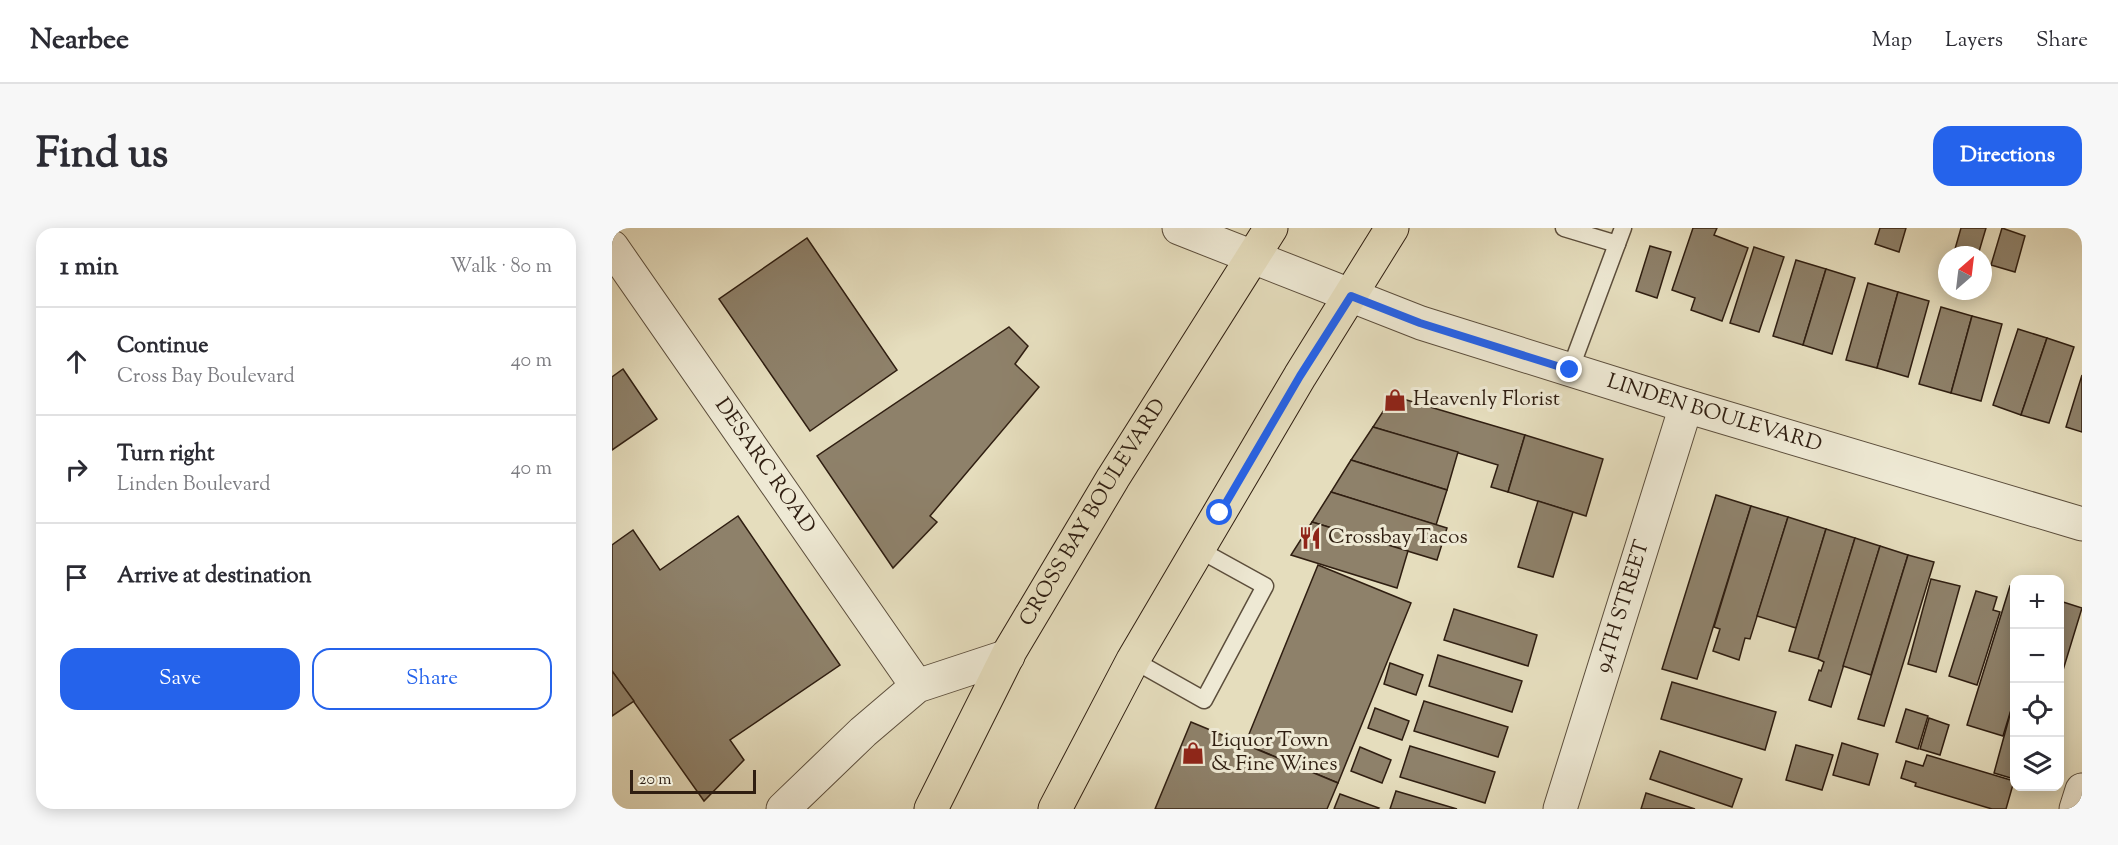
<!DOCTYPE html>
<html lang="en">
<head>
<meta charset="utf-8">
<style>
  :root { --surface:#fff; --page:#f7f7f7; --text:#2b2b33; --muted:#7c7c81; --line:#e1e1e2; --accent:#2563eb }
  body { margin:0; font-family:"Sorts Mill Goudy",serif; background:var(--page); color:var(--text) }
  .controls { position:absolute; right:18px; bottom:18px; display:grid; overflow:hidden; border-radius:12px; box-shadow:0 3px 15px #0003 }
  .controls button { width:54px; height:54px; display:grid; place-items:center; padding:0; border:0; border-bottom:2px solid var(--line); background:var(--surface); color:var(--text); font:30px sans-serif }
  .compass { position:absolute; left:1326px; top:18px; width:54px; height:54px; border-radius:50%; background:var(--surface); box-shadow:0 3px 15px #0003; rotate:28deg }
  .scale { position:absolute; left:18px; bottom:15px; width:126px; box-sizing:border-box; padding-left:6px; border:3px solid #2f1e11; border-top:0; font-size:16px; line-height:21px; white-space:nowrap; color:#2f1e11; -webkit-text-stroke:4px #eee9d4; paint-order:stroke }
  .stop { position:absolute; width:18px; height:18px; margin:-14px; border:4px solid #2563eb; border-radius:50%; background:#fff }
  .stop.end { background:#2563eb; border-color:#fff; box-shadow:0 2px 6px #0008 }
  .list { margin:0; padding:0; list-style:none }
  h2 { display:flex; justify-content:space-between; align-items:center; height:78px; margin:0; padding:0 24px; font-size:26px }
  h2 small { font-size:20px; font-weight:400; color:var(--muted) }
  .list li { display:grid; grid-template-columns:39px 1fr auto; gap:18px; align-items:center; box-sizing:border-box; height:108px; padding:0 24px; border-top:2px solid var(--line) }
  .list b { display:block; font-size:22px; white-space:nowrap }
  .list p { margin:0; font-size:20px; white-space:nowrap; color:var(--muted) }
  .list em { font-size:20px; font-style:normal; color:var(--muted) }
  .actions { display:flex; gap:12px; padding:18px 24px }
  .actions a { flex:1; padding:14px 0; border:2px solid var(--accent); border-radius:18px; text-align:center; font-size:21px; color:var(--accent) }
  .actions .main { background:var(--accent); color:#fff }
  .icon { flex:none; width:33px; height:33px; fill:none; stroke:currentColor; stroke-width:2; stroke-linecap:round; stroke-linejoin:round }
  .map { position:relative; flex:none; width:1470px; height:581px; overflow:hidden; border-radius:18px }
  header { display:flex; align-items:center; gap:36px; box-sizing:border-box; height:84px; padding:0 30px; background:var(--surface); border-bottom:2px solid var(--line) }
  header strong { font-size:28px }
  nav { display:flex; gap:33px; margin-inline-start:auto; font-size:21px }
  .intro { display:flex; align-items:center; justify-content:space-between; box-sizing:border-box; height:144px; padding:0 36px }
  h1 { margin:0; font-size:42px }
  .button { padding:15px 27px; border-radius:18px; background:var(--accent); color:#fff; font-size:21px; font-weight:700 }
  main { display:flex; gap:36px; padding:0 36px }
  aside { flex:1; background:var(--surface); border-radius:18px; box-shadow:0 3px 15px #0003 }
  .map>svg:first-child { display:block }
  .building { fill:#8e816a; stroke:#2f1e11; stroke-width:1.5 }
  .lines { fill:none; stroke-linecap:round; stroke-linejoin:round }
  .service-casing { stroke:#5c4e3c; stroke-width:19 }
  .minor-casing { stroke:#5c4e3c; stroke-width:35 }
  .primary-casing { stroke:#2f1e11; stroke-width:35 }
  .service { stroke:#eee9d4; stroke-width:16 }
  .minor { stroke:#eee9d4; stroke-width:33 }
  .primary { stroke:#e5ddbd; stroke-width:33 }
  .route { stroke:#2563eb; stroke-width:8 }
  .labels { text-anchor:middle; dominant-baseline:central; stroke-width:6; stroke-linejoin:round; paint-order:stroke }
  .poi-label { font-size:21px; fill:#2f1e11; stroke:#eee9d4; text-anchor:start }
  .street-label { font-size:21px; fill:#2f1e11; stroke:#eee9d4 }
</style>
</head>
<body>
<header>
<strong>Nearbee</strong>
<nav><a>Map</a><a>Layers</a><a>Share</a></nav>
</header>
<div class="intro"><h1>Find us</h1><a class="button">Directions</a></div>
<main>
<aside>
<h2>1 min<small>Walk · 80 m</small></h2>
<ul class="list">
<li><svg class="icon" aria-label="ahead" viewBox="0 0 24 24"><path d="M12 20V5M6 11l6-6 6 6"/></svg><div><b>Continue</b><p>Cross Bay Boulevard</p></div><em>40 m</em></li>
<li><svg class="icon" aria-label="right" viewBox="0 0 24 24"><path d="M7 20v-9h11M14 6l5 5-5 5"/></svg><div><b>Turn right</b><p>Linden Boulevard</p></div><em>40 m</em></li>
<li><svg class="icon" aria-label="arrive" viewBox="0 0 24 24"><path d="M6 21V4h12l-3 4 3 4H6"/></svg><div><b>Arrive at destination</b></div></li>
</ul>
<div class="actions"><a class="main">Save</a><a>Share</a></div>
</aside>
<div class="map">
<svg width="1470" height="581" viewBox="0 0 1470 581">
  <rect width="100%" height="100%" fill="#e5ddbd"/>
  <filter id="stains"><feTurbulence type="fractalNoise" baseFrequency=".00333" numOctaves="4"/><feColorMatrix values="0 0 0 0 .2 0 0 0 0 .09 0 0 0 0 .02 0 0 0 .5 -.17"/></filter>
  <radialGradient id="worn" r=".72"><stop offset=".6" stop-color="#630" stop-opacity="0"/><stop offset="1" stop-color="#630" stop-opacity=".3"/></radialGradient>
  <g class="building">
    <path d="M1081,0h24l-3,7 34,13 -26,73 -31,-11 4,-12 -23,-8z"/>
    <path d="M1268,0h26l-7,24 -24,-8z"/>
    <path d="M1349,0h25l-8,27 -23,-6z"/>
    <path d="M1390,0l23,8 -10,36 -24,-7z"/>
    <path d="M195,10l90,132 -87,61 -91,-132z"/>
    <path d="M1038,18l21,6 -14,46 -21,-7z"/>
    <path d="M1142,19l30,10 -25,75 -29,-9z"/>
    <path d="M1184,32l30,9 -23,76 -30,-9z"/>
    <path d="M1214,41l29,9 -23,76 -29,-9z"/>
    <path d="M1256,55l30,9 -21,76 -31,-8z"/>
    <path d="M1286,64l31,9 -21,76 -31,-9z"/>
    <path d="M1329,79l31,9 -21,77 -32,-9z"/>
    <path d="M1360,88l30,8 -21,77 -30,-8z"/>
    <path d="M397,99l19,19 -13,18 24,23 -109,129 7,6 -44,46 -76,-112z"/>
    <path d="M1406,101l29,9 -26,77 -28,-10z"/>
    <path d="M1435,110l27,9 -25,76 -28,-8z"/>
    <path d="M11,141l34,50 -45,31v-73z"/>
    <path d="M1470,147v57l-16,-5z"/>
    <path d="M781,168l132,39 -17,57 -17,-5 7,-22 -125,-38z"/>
    <path d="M761,199l85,25 -11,38 -96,-30z"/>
    <path d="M913,207l78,24 -17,57 -78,-24z"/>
    <path d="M739,232l96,30 -11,35 -105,-33z"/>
    <path d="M719,264l116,36 -10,32 -125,-38z"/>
    <path d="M1104,267l35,11 -54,173 -35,-10z"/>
    <path d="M926,273l35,11 -20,65 -35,-10z"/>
    <path d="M1139,278l37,11 -38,122 -5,-1 -6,22 -26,-9 7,-22 -6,-2z"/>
    <path d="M126,288l102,149 -110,75 14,20 -40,41 -92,-130v-126l21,-15 27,40z"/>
    <path d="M1176,289l38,12 -30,99 -39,-12z"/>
    <path d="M700,294l96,29 -11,37 -106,-33z"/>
    <path d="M1214,301l29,9 -37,121 -29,-8z"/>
    <path d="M1243,310l25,8 -49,161 -22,-7 10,-30 2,1 3,-9 -6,-3z"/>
    <path d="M1268,318l28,9 -37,120 -28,-9z"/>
    <path d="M1296,327l26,7 -50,164 -26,-7z"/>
    <path d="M706,337l93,38 -73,180 -93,-39z"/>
    <path d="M1319,351l29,7 -24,86 -28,-8z"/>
    <path d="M1398,358l4,1v113l-11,36 -36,-11z"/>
    <path d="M1364,363l21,6 -4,13 7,2 -23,73 -28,-9z"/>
    <path d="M1448,373l22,7 -22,72z"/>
    <path d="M842,381l83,26 -9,31 -84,-26z"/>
    <path d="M826,427l84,26 -10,31 -83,-26z"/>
    <path d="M778,435l33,12 -7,20 -32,-11z"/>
    <path d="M0,443l22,30 -22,15z"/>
    <path d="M1060,454l104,30 -11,38 -104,-31z"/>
    <path d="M1402,472v79l-20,-6z"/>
    <path d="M812,473l84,26 -10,30 -84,-26z"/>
    <path d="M763,480l34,13 -7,19 -34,-12z"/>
    <path d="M1294,481l22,7 -10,33 -22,-7z"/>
    <path d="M1317,490l20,7 -9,30 -20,-6z"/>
    <path d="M579,494l147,61 -11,26h-172z"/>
    <path d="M1230,515l36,11 -9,31 -36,-10z"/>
    <path d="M1184,517l37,10 -11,35 -36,-10z"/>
    <path d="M798,518l85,26 -10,31 -85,-26z"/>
    <path d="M748,519l31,13 -9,23 -31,-12z"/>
    <path d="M1048,523l82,28 -10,28 -82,-28z"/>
    <path d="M1315,527l87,26 -8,28h-14l-77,-23 1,-3 -15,-5 5,-17 17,5z"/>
    <path d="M784,563l61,18h-67z"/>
    <path d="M1034,565l49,16h-54z"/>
    <path d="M728,566l39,14 -1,1h-44z"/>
  </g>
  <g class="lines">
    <g class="service-casing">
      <g id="service">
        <path d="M952,0l53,16"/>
        <path d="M958,142l53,-142"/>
        <path d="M521,432l71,40 61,-114 -67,-37"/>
      </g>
    </g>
    <g class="minor-casing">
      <g id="minor">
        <path id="s1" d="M567,0l242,95 265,83 396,118"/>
        <path id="s2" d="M0,19l305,439"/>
        <path d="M171,581l80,-77 54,-46 91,-30"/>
        <path id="s3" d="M948,581l126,-403"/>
        <path d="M1464,581l6,-19"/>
      </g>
    </g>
    <g class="primary-casing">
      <g id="primary">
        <path id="s4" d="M319,581l79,-158 103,-173 158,-250"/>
        <path d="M443,581l78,-149 167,-284 92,-148"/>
      </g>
    </g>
    <use href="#service" class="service"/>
    <use href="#minor" class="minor"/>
    <use href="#primary" class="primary"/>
  </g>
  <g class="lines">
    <path class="route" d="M608,285l80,-137 51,-80 69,27 150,47"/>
  </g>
  <defs>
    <g id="shop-bare" transform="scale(1.8)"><path d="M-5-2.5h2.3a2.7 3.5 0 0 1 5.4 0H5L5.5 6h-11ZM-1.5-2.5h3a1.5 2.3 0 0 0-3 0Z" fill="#8f2418" stroke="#eee9d4" stroke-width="2.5" paint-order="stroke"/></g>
    <g id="restaurant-bare" transform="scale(1.8)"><path d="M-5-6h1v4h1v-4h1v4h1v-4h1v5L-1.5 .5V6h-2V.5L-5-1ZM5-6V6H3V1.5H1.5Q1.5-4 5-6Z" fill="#8f2418" stroke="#eee9d4" stroke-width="2.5" paint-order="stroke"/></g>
  </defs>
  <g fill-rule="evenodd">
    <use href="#shop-bare" x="783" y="172"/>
    <use href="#restaurant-bare" x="698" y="310"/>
    <use href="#shop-bare" x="581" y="525"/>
  </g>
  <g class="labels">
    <g class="poi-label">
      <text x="801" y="172">Heavenly Florist</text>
      <text x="716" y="310">Crossbay Tacos</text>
      <text x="599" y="513">Liquor Town<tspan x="599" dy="24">&amp; Fine Wines</tspan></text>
    </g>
    <g class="street-label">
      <text stroke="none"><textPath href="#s1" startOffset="567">LINDEN BOULEVARD</textPath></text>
      <text stroke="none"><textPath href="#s2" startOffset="267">DESARC ROAD</textPath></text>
      <text stroke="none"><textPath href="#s4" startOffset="338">CROSS BAY BOULEVARD</textPath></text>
      <text stroke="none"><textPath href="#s3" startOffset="212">94TH STREET</textPath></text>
    </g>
  </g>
  <rect width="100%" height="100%" filter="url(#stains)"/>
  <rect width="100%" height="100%" fill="url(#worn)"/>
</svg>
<div class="controls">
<button>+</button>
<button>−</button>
<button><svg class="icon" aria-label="locate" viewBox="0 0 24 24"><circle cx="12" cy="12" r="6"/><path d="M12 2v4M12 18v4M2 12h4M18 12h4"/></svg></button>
<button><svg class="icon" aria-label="layers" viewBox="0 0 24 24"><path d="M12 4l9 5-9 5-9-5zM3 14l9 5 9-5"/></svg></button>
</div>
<svg class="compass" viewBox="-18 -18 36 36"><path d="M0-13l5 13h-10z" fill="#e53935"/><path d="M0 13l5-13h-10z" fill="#7c7c81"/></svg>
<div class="scale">20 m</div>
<div class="stop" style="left:608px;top:285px"></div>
<div class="stop end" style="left:958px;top:142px"></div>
</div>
</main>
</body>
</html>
